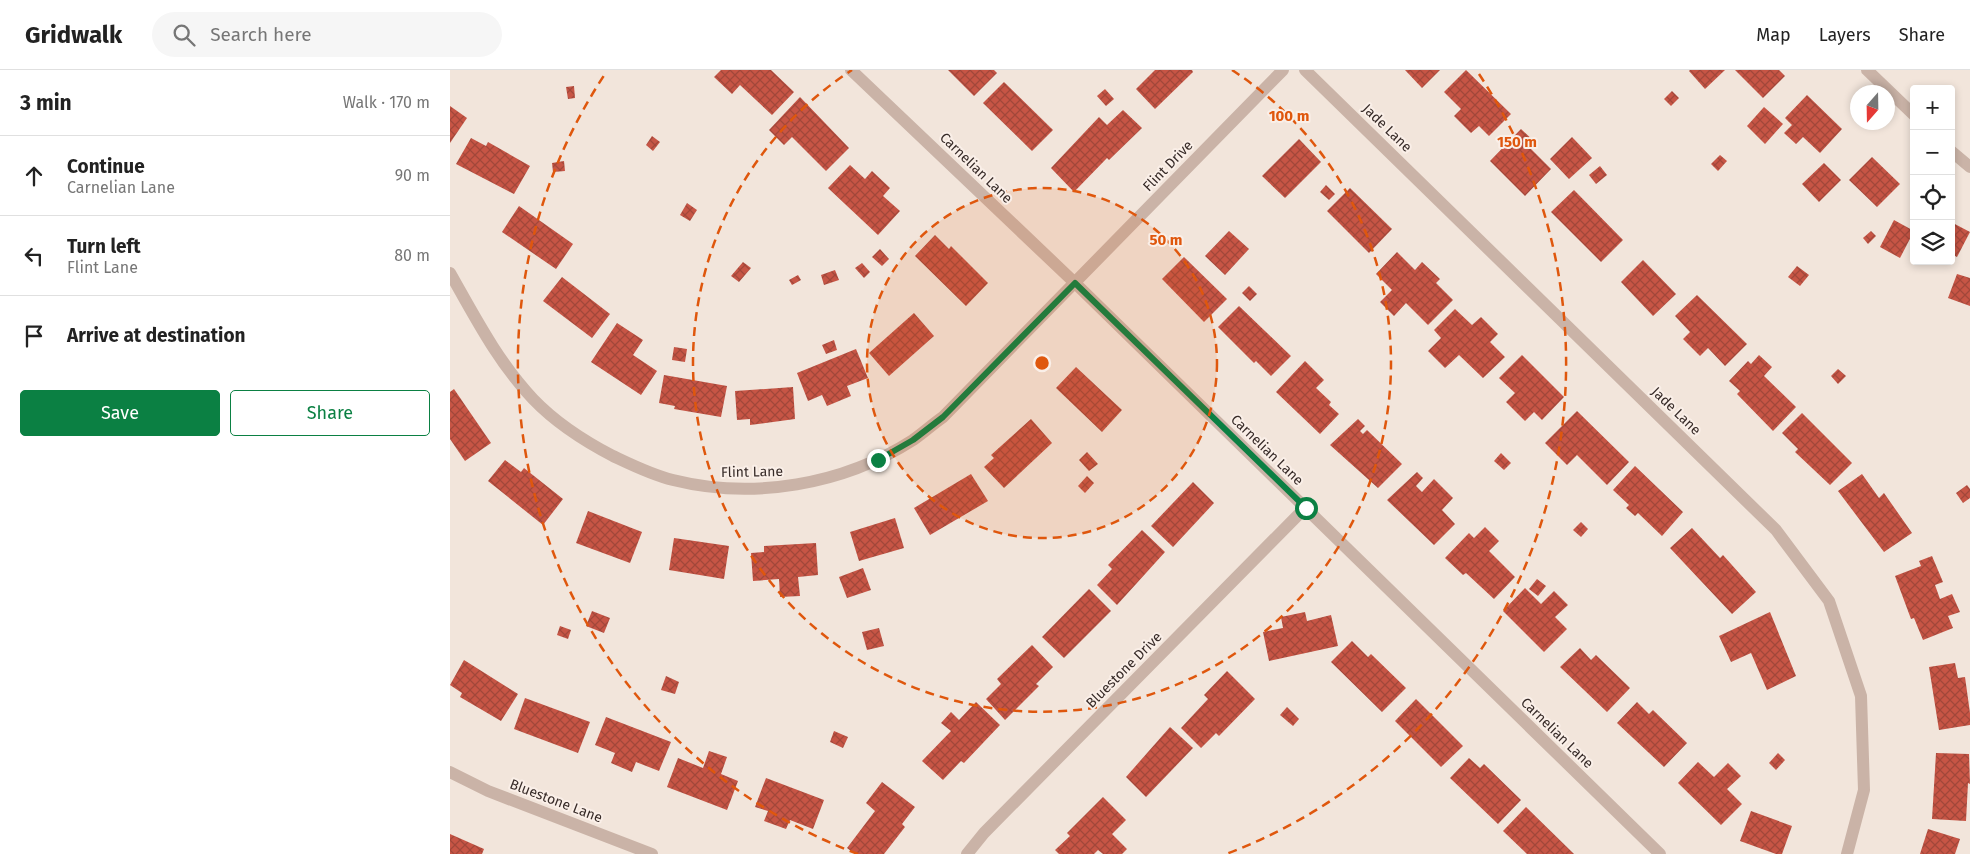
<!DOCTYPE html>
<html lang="en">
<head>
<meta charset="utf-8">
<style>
  :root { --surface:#fff; --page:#f6f6f6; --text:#222; --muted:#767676; --line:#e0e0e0; --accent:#0b8043 }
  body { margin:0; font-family:"Fira Sans",sans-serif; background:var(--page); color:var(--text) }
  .controls { position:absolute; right:15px; top:15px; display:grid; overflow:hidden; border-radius:5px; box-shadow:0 2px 8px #0003 }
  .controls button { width:45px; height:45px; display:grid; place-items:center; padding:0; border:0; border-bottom:1px solid var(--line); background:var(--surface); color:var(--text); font:25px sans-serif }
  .compass { position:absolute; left:1400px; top:15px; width:45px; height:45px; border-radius:50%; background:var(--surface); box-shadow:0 2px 8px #0003; rotate:200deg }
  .stop { position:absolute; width:15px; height:15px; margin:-11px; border:4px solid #0b8043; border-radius:50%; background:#fff }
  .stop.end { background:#0b8043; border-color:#fff; box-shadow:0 1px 5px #0008 }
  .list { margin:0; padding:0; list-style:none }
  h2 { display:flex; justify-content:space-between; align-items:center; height:65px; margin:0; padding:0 20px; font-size:21px }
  h2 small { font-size:16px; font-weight:400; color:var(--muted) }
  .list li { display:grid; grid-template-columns:32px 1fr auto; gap:15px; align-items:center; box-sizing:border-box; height:80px; padding:0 20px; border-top:1px solid var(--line) }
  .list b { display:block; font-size:19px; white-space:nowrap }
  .list p { margin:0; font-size:16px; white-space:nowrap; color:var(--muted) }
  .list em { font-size:16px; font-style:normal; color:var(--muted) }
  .actions { display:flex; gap:10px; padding:15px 20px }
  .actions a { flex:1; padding:11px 0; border:1px solid var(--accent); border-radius:5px; text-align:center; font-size:18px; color:var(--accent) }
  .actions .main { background:var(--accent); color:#fff }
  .icon { flex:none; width:28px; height:28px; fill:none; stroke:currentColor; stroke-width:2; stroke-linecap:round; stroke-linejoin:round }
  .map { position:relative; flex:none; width:1520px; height:784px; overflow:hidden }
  header { display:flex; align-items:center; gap:30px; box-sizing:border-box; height:70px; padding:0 25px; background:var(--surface); border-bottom:1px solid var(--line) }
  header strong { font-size:24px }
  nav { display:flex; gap:28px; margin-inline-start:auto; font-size:18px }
  .search { width:350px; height:45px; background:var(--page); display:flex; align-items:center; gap:12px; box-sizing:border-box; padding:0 18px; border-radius:28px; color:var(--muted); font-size:19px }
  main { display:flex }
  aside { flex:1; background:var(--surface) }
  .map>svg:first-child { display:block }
  .building { fill:url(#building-cross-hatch) }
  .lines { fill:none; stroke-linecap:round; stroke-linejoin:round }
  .minor { stroke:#cab3a7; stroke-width:12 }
  .route { stroke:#0b8043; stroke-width:6 }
  .ring { fill:none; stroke:#df570d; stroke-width:2.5; stroke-dasharray:9 6 }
  .labels { text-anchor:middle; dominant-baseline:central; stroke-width:4; stroke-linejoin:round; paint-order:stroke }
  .street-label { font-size:14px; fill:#372b28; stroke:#faefe8 }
  .centre { fill:#df570d; stroke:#faefe8; stroke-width:2.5 }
  .ring-label { font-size:15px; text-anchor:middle; font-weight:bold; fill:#df570d; stroke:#faefe8; stroke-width:4; stroke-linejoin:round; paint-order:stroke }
</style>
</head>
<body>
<header>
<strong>Gridwalk</strong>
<div class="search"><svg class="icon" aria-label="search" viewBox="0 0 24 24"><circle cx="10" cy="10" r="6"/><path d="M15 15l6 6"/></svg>Search here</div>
<nav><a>Map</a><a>Layers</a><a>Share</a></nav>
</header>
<main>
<aside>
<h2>3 min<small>Walk · 170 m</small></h2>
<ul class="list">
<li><svg class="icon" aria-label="ahead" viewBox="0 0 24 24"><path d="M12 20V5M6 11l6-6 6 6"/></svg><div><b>Continue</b><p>Carnelian Lane</p></div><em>90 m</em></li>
<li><svg class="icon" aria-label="left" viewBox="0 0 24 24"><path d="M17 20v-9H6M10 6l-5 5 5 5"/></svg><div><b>Turn left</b><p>Flint Lane</p></div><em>80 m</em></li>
<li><svg class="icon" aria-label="arrive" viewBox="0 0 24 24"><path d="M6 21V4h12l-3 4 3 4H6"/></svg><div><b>Arrive at destination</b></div></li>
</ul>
<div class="actions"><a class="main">Save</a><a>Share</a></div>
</aside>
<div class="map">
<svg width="1520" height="784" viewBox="0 0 1520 784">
  <defs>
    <pattern id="building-cross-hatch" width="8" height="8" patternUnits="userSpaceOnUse" patternTransform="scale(1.25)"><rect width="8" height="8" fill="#c75545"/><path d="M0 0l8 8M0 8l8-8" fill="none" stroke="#a2473a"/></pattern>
  </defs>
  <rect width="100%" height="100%" fill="#f2e5db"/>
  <g class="building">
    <path d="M271,0h50l23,22 -22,23 -32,-30 -8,9 -18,-17z"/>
    <path d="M498,0h46l3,3 -23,23z"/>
    <path d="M705,0h37l1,2 -38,37 -19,-20z"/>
    <path d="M955,0h35l-18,18z"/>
    <path d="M1016,0l45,44 -22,22 -10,-10 -8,7 -17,-17 7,-7 -17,-17z"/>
    <path d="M1240,0h35l-20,19 -16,-18z"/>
    <path d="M1285,0h44l6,6 -22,22z"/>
    <path d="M554,12l49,48 -21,21 -49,-48z"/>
    <path d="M124,16l1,12 -7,1 -2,-12z"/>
    <path d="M655,19l9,10 -8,7 -9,-10z"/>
    <path d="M1222,21l7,7 -8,8 -7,-7z"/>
    <path d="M1357,25l35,34 -22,24 -17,-16 -7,7 -12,-11 8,-8 -7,-7z"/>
    <path d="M350,27l49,51 -23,23 -34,-34 -8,8 -15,-15z"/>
    <path d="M0,36l17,12 -17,25z"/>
    <path d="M1314,37l19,17 -18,20 -18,-18z"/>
    <path d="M673,40l19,18 -33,32 -2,-2 -33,34 -23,-24 48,-51 8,8z"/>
    <path d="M1071,59l15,14 -5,6 20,20 -26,27 -35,-35z"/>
    <path d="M202,66l8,6 -7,9 -7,-6z"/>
    <path d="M1122,67l20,21 -23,21 -19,-20z"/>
    <path d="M21,68l15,8 2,-4 42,24 -16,28 -58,-30z"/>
    <path d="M849,69l22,23 -36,36 -23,-22z"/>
    <path d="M1270,85l7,6 -9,10 -7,-7z"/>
    <path d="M1422,87l28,27 -23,23 -28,-27z"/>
    <path d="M114,91l1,10 -12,1 -1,-9z"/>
    <path d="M1374,93l17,17 -22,22 -17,-18z"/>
    <path d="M400,95l15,14 7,-8 18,17 -7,8 17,15 -22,24 -50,-47z"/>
    <path d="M1150,96l7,9 -11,9 -7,-9z"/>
    <path d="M876,115l9,9 -6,6 -9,-8z"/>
    <path d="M900,118l42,41 -23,24 -42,-42z"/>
    <path d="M1124,120l49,50 -22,22 -50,-50z"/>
    <path d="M237,133l10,7 -7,11 -10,-6z"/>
    <path d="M69,136l54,38 -17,25 -54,-37z"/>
    <path d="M1444,150l20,11 -14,27 -20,-11z"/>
    <path d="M1501,152l19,10 -13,25 -6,-3z"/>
    <path d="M779,161l20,18 -24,26 -20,-19z"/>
    <path d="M1421,161l5,5 -8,8 -5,-6z"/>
    <path d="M485,165l14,14 2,-3 37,37 -22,23 -51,-50z"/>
    <path d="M430,179l9,10 -7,7 -10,-9z"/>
    <path d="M947,182l18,18 7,-8 18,17 -4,4 17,17 -25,25 -22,-22 -12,13 -14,-14 12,-12 -16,-16z"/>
    <path d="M734,187l43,42 -23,23 -42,-43z"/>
    <path d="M1193,190l33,34 -23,22 -32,-34z"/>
    <path d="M293,192l8,6 -12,14 -8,-6z"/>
    <path d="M412,193l8,9 -6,6 -9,-10z"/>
    <path d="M1347,196l12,9 -9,11 -12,-9z"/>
    <path d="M385,200l4,10 -15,5 -3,-10z"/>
    <path d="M1507,204l13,4v28l-22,-8z"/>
    <path d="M348,205l3,5 -9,5 -3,-5z"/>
    <path d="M112,207l48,37 -18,24 -49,-37z"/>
    <path d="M799,216l8,8 -7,7 -8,-8z"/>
    <path d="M1247,225l50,49 -22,22 -17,-18 -8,8 -17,-17 7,-7 -15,-16z"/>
    <path d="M789,236l52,50 -20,20 -15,-15 -2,2 -36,-36z"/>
    <path d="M1005,239l17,16 9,-8 17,17 -8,8 15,15 -22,21 -24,-23 -14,13 -17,-17 13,-13 -7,-8z"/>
    <path d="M464,243l20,23 -45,40 -20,-23z"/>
    <path d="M167,253l26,17 -10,15 24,16 -16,24 -50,-33z"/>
    <path d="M384,270l3,10 -11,4 -4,-9z"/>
    <path d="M224,277l13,2 -2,13 -13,-2z"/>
    <path d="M406,279l12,29 -21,8 4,10 -24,10 -5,-11 -14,6 -11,-28z"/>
    <path d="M1072,285l42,42 -22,23 -8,-8 -9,9 -19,-19 9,-9 -16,-15z"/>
    <path d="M1309,285l13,12 -8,9 32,31 -23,24 -36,-37 3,-3 -11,-10 19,-20 3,3z"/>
    <path d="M855,291l19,19 -8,8 15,14 -2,3 10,9 -19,20 -44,-42z"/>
    <path d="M626,297l46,43 -20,22 -46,-44z"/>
    <path d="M1388,299l8,7 -8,8 -7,-8z"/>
    <path d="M214,305l63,11 -6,31 -47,-8 1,-3 -16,-3z"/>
    <path d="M343,317l2,32 -45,6v-6l-13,1 -2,-29z"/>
    <path d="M4,319l37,54 -26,18 -15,-22v-47z"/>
    <path d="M1127,341l52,51 -22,23 -30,-30 -10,10 -22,-22z"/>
    <path d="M1352,343l50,50 -22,22 -35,-33 3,-3 -16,-16z"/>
    <path d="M581,349l21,24 -48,45 -20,-21 10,-9 -3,-3z"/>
    <path d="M908,349l7,7 -5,5 3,3 4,-4 35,34 -24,24 -48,-43z"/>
    <path d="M637,382l11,12 -9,7 -10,-11z"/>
    <path d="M1051,383l10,10 -7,7 -10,-9z"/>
    <path d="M55,390l16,12 3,-4 39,31 -20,26 -55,-44z"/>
    <path d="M1185,396l48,46 -21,24 -24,-23 -3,3 -9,-8 3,-3 -16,-15z"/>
    <path d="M967,402l6,6 -7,8 6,6 12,-13 19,19 -11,12 13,14 -21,21 -47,-45z"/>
    <path d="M521,404l17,27 -58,34 -16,-27z"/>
    <path d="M1412,404l17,24 5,-5 28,40 -28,19 -46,-61z"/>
    <path d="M637,406l7,7 -9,10 -7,-7z"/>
    <path d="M743,412l21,21 -41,44 -22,-21z"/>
    <path d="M1517,415l3,4v9l-7,5 -7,-10z"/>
    <path d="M138,441l54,21 -12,31 -54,-20z"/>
    <path d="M445,448l9,30 -45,13 -9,-29z"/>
    <path d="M1131,452l7,7 -7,8 -8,-7z"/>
    <path d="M1035,457l14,14 -10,10 26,26 -21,22 -28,-26 -3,2 -18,-17 24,-25 5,5z"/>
    <path d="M1242,458l28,30 3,-3 33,37 -24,22 -62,-66z"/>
    <path d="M692,460l23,22 -48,53 -20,-20 15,-16 -4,-4z"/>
    <path d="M224,468l55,8 -5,33 -55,-9z"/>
    <path d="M366,473l2,32 -20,2 2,19 -20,1 -1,-18 -26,2 -2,-28 13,-1v-6z"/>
    <path d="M1482,486l11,26 -8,3 5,14 12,-5 8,18 -12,4 5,12 -30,12 -9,-22 -3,1 -16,-43 26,-10 -2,-5z"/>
    <path d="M413,498l8,22 -24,8 -8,-21z"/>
    <path d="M1087,509l9,7 -8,10 -9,-7z"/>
    <path d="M1075,518l16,16 13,-13 14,14 -13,12 12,12 -23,23 -41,-41z"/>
    <path d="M639,519l22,22 -47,47 -22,-21z"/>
    <path d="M142,541l18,7 -6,15 -18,-7z"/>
    <path d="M855,542l2,9 24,-6 7,31 -69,15 -6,-29 20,-4 -2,-11z"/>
    <path d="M1320,542l26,64 -29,14 -16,-37 -20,9 -12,-26z"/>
    <path d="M110,556l11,4 -3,9 -11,-4z"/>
    <path d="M429,558l5,18 -17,4 -5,-18z"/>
    <path d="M902,571l16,16 3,-3 35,34 -24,24 -51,-50z"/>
    <path d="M582,575l21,22 -17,17 3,2 -34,34 -19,-21 15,-15 -4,-5z"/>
    <path d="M1130,578l11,12 5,-5 34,33 -23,24 -47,-45z"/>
    <path d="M14,590l54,34 -17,27 -41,-24 2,-4 -12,-8z"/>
    <path d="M1505,593l3,15 7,-1 5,36v12l-31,5 -10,-63z"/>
    <path d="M777,601l28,28 -36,37 -3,-3 -15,15 -20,-20 27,-29 -4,-4z"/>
    <path d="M216,606l13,6 -4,12 -14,-4z"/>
    <path d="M75,628l65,24 -12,31 -64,-24z"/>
    <path d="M966,629l47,47 -22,21 -46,-46z"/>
    <path d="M526,632l24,23 -36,38 -3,-2 -18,19 -21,-19 29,-30 -10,-8 10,-11 8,8z"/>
    <path d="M1187,632l12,12 4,-4 34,33 -23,24 -47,-44z"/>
    <path d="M837,637l12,12 -6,7 -13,-11z"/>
    <path d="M156,647l65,25 -12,29 -23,-9 -4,10 -21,-9 4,-10 -20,-8z"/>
    <path d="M720,657l23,21 -47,49 -20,-20z"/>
    <path d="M384,661l14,6 -5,11 -13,-6z"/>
    <path d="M259,681l18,6 -6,17 17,7 -11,29 -60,-23 11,-29 25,10z"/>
    <path d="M1328,683l7,7 -9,10 -7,-7z"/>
    <path d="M1486,683l33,1 1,30 -2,-1 -2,38 -34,-2z"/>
    <path d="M1019,688l11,10 4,-4 37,36 -23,24 -48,-46z"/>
    <path d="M1248,692l16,15 14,-14 13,13 -14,13 15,15 -21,21 -43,-42z"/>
    <path d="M316,708l58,22 -11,29 -23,-9 -4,9 -22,-8 4,-10 -13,-4z"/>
    <path d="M432,712l33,25 -13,17 3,3 -21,27h-29l-8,-6 28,-37 -9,-8z"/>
    <path d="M653,727l23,23 -14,14 15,15 -5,5h-19l-5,-4 -4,4h-35l-4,-4 15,-14 -3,-3z"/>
    <path d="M1076,737l48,47h-47l-24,-23z"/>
    <path d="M1301,741l41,15 -10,28h-6l-36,-13z"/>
    <path d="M1478,759l32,10 -5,15h-35z"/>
    <path d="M0,764l34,15 -2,5h-32z"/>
  </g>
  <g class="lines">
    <g class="minor">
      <path d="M401,0l224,213 585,571"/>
      <path d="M855,0l471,460 53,71 32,95 3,94 -17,64"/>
      <path d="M1417,0l47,45"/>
      <path d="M1501,81l19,16"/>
      <path d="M0,203c25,44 48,89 83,126 23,24 51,42 80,57 19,9 39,19 60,24 80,20 170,5 240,-40 10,-7 20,-16 30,-23l340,-347"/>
      <path d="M0,702l38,19 164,63"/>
      <path d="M517,784l17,-21 321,-325"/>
    </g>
  </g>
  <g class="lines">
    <path class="route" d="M428,390l35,-20 30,-23 132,-134 231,225"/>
  </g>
  <circle cx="592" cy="293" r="175" fill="#df570d" fill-opacity=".12"/>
  <g class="ring">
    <circle cx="592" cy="293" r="175"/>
    <path d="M782 0A349 349 0 1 1 402 0"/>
    <path d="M408 784A524 524 0 0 1 155 4M1029 4A524 524 0 0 1 776 784"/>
  </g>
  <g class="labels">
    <g class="street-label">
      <text transform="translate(937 58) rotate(44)">Jade Lane</text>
      <text transform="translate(718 96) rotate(-46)">Flint Drive</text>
      <text transform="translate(526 98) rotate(44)">Carnelian Lane</text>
      <text transform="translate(1226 341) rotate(44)">Jade Lane</text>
      <text transform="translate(817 380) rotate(44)">Carnelian Lane</text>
      <text transform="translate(302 402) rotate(-1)">Flint Lane</text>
      <text transform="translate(674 600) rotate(-45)">Bluestone Drive</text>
      <text transform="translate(1107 663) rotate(44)">Carnelian Lane</text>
      <text transform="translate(106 731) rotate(21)">Bluestone Lane</text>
    </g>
  </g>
  <circle cx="592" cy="293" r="8" class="centre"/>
  <g class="ring-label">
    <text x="839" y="51">100 m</text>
    <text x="1067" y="77">150 m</text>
    <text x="716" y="175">50 m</text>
  </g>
</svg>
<div class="controls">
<button>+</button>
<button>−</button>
<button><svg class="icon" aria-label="locate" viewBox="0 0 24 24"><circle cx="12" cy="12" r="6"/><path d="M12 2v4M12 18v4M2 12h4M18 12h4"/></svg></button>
<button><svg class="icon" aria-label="layers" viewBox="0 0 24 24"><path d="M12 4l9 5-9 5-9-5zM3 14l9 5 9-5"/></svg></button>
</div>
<svg class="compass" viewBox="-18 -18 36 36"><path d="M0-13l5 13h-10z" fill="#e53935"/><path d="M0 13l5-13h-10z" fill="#767676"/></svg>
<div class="stop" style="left:856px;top:438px"></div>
<div class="stop end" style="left:428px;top:390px"></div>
</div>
</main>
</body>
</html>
